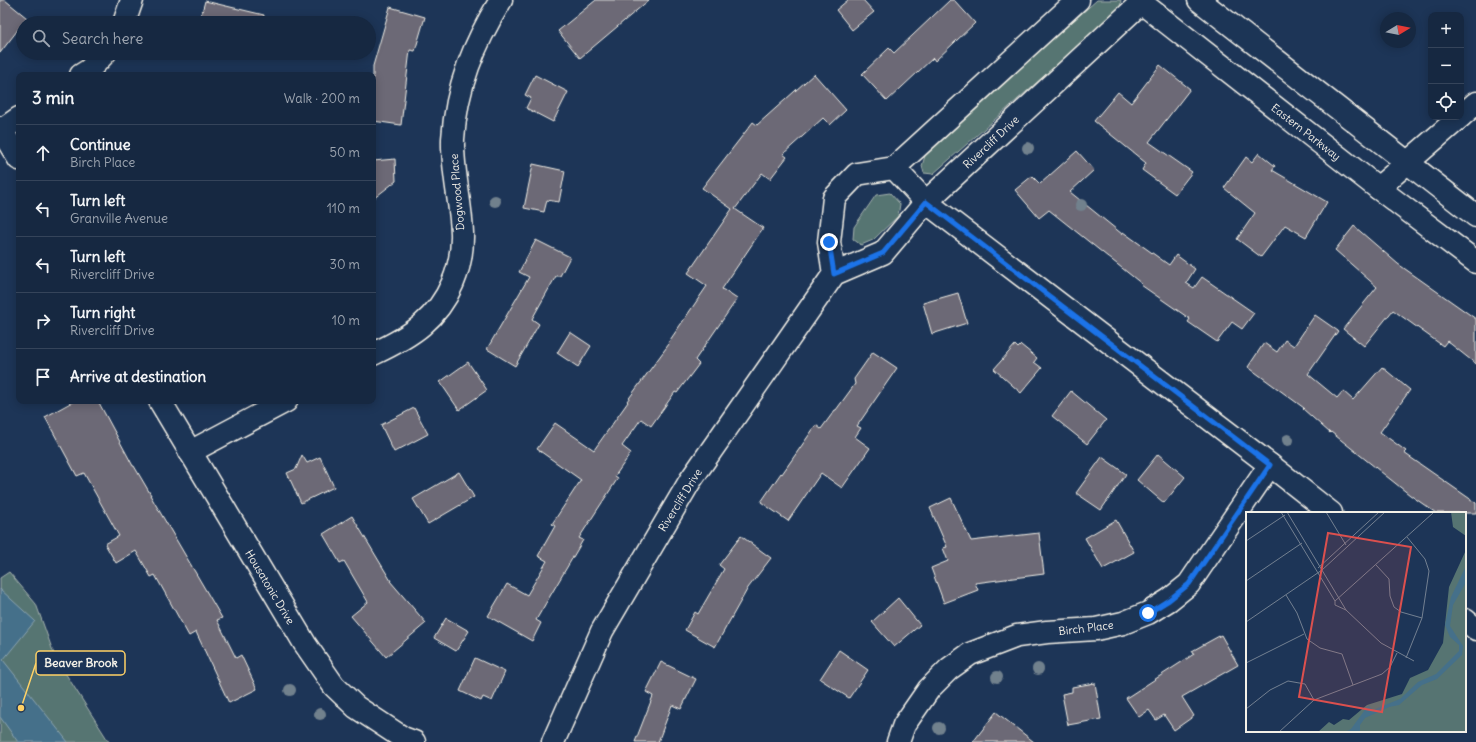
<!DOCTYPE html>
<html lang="en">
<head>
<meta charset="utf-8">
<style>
  :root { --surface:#162841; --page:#1f3048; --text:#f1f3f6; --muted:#9ea6b1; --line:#35445a }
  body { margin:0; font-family:Delius,sans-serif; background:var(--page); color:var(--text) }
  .controls { position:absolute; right:12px; top:12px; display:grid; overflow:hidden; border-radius:8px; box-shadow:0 2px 10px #0003 }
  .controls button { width:36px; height:36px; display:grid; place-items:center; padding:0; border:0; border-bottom:1px solid var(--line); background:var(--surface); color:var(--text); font:20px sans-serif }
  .compass { position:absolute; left:1380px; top:12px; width:36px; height:36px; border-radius:50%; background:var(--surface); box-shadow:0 2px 10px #0003; rotate:80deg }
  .stop { position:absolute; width:12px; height:12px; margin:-9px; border:3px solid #1a73e8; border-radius:50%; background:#fff }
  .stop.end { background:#1a73e8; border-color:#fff; box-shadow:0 1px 4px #0008 }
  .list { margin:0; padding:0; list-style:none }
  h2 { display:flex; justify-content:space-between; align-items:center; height:52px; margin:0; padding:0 16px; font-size:17px }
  h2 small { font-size:13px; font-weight:400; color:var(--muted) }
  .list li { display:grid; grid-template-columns:26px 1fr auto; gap:12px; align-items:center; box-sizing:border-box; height:56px; padding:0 16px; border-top:1px solid var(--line) }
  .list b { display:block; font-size:15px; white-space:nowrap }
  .list p { margin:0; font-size:13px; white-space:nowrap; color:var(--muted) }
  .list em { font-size:13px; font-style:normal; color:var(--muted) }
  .icon { flex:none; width:22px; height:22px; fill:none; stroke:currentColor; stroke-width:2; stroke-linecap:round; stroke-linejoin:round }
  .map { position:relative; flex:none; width:1476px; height:742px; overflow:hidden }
  .search { position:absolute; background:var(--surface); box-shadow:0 2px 10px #0003; left:16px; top:16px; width:360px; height:44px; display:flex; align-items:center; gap:10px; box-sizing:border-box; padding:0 14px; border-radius:22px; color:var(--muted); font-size:15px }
  .panel { position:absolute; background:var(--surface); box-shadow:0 2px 10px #0003; left:16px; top:72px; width:360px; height:332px; border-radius:8px }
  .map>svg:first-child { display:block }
  .green { fill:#567472; stroke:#a5b2ad }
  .water { fill:#45708a; stroke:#8ba4b0 }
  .building { fill:#6c6976; stroke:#f4f1e8 }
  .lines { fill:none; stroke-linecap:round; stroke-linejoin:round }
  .street-casing { stroke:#f4f1e8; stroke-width:25 }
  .street { stroke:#1d3557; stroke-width:22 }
  .tree { fill:#71818d }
  .route { stroke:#1a73e8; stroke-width:5 }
  .labels { text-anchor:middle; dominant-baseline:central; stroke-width:4; stroke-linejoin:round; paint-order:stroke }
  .street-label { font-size:11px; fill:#f4f1e8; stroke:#1d3557 }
  .inset-road { fill:none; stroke:#738091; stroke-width:1 }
  .view { fill:#dc504e; fill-opacity:0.15; stroke:#dc504e; stroke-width:2 }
  .inset-edge { fill:none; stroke:#f4f1e8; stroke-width:2 }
  .leader { fill:none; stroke:#ffd166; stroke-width:1.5 }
  .callout-dot { fill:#ffd166; stroke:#1d3557; stroke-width:1.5 }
  .callout { fill:#1d3557; stroke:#ffd166; stroke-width:1.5 }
  .callout-label { font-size:12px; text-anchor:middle; font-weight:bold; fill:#f4f1e8 }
</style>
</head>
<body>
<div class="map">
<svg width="1476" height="742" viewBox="0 0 1476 742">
  <rect width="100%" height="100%" fill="#1d3557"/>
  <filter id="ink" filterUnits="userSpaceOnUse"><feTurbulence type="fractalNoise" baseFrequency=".025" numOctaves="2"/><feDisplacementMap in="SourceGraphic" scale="8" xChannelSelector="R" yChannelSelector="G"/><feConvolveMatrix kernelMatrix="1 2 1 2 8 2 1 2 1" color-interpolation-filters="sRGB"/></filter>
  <g filter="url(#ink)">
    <g class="green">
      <path d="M1097,0h24l-1,9 -187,165 -9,-1 -2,-7 5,-17z"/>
      <path d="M890,193l10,11 -2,12 -25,24 -12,5 -8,-6 1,-12 22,-32z"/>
      <path d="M9,572l27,32 19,53 54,85h-109v-164z"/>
    </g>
    <path class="water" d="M0,589l35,32 -32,39 65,82h-50l-18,-25z"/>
    <g class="building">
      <path d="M0,0h5l22,18 -27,35z"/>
      <path d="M596,0h53l-69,58 -22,-27z"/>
      <path d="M848,0h15l11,12 -22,18 -16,-20z"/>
      <path d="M950,0h4l21,23 -40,38 -2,-3 -46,43 -25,-27 27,-26 5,5z"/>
      <path d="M205,1l59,14 -1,8h-64z"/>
      <path d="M390,7l35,10 -10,34 -5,-1 -9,75 -28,-4v-55z"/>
      <path d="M1160,65l30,24 -41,53 43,30 -17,22 -33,-24 4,-7 -52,-42 24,-29 13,11z"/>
      <path d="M814,74l32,36 -16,15 -7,-7 -40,36 4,3 -17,22 -8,-6 -27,36 28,19 -41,61 15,10 -42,61 4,4 -22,29 -2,-1 -24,34 -10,-7 -19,27 9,7 -16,23 3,2 -39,60 4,2 -47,80 5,3 -9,18 -44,-25 19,-32 20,11 20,-34 -9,-5 17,-30 -3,-2 29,-44 -44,-31 18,-26 39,27 34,-48 -1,-1 42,-57 -1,-1 39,-57 -19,-13 44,-64 -30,-21 51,-66 4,3z"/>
      <path d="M535,75l33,17 -15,30 -27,-14 5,-10 -6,-3z"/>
      <path d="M1077,151l17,19 -24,22 52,42 1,-2 46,33 7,-10 19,14 -9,14 8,5 8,-11 52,36 -12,16 -10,-7 -15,20 -29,-20 2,-3 -49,-34 1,-1 -93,-74 -10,8 -24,-28 17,-14 8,8z"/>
      <path d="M1259,153l16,13 -3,4 55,32 -21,35 -21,-12 -24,32 -24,-18 18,-26 -31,-25 22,-31 6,5z"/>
      <path d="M395,159l1,22 -23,18v-38z"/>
      <path d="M533,164l32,7 -6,31 -12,-2 -3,12 -20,-4z"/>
      <path d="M1354,226l44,38 78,55v45l-29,-23 -4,5 -50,-36 -29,36 -21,-17 34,-42 -42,-37z"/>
      <path d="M536,240l34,17 -10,19h-4l-24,43 7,5 -24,42 -28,-17 42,-72 -10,-5z"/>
      <path d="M958,293l9,30 -35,11 -9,-31z"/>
      <path d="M1315,315l23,16 -30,43 29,24 6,-7 10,9 29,-33 28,23 -30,42 26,19 -2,2 72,50v10h-40l-26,-18 -79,-63 -1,1 -27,-24 1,-1 -56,-41 16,-24 13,9 8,-12 9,6z"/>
      <path d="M570,332l21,14 -13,21 -21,-14z"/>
      <path d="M1015,345l3,3 3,-3 16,13 -3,4 8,6 -21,25 -27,-24z"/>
      <path d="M873,352l24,16 -40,58 4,2 -6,9 15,11 -28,40 -21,-15 -33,48 -27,-19 20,-29 1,1 34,-49 5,4 14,-19h1l19,-26 -1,-5z"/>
      <path d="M468,362l19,28 -28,20 -19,-28z"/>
      <path d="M1071,391l35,29 -19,24 -35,-28z"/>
      <path d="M74,401h24l35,65h1l17,29h-1l72,123 -5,2 19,38 5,-3 16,34 -28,14 -33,-71 -7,4 -34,-61 -4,2 -15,-26 -20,12 -11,-19 14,-8 -35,-63 -7,3 -32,-59z"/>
      <path d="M414,408l14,26 -34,18 -13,-27z"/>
      <path d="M1158,454l27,23 -21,26 -27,-23z"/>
      <path d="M302,455l5,8 13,-6 14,30 -33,16 -14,-30 9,-4z"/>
      <path d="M1102,457l24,17 -25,36 -25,-17z"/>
      <path d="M459,472l15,25 -46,27 -15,-25z"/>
      <path d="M951,498l20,43 68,-8 5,41 -69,9 3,7 -34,13 -13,-35 17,-7 -5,-13 4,-1 -17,-39z"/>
      <path d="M352,516l39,65h-1l36,42 -40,34 -35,-41 17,-14 -24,-41 -4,2 -17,-29z"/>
      <path d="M1116,520l18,32 -31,17 -18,-31z"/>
      <path d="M741,536l30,22 -23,30 -33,59 -30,-17 10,-18 3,2 26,-45 -5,-4z"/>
      <path d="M898,598l22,27 -26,22 -22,-25z"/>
      <path d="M446,618l23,13 -13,20 -22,-13z"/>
      <path d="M1221,635l17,30 -56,32 12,19 -20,14 -10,-15 -8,5 -7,-10 -10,7 -13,-19 68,-44 -2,-3z"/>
      <path d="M839,650l29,20 -19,28 -29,-19z"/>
      <path d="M475,658l30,14 -13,29 -9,-4 -2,4 -21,-10z"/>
      <path d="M661,662l35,17 -15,30 -9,-4 -14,37h-23l18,-46 -7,-4z"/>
      <path d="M1095,683l6,36 -33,6 -6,-31 10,-2v-5z"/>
      <path d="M996,712l38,30h-61z"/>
    </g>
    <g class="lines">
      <g class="street-casing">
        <g id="street">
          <path d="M1138,0l240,188 98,74"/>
          <path d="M1199,0l277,216"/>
          <path d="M124,23l8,-23"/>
          <path d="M81,75l8,-5 16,-17"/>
          <path d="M1461,116l15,-13"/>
          <path d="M0,128l19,31"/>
          <path d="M2,130l17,-12"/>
          <path d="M894,168l32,34 344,263 61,48"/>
          <path d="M1378,188l82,-71"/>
          <path d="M834,274l-5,-32 5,-44 23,-24 37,-6 184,-168"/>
          <path d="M373,354c17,-8 35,-17 49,-29 27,-23 41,-57 40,-92 -1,-31 -10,-62 -9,-94 3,-52 21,-95 48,-139"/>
          <path d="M160,401l145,243 29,42 22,21 47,31 11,4"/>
          <path d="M190,452l96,-51"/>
          <path d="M1465,620l11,9"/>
          <path d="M553,742l49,-111 88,-150 144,-207 49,-21 43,-51 218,-202"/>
          <path d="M898,742l6,-17 25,-36 20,-20 21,-15 47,-18 30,-4 49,-3 27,-6 25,-10 21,-13 20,-16 81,-119"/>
        </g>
      </g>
      <use href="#street" class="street"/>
    </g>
    <g class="tree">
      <circle cx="1028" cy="148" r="6"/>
      <circle cx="495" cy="201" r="6"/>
      <circle cx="1081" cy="205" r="6"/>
      <circle cx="1288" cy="440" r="6"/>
      <circle cx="1038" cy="669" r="6"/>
      <circle cx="997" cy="677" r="6"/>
      <circle cx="290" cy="690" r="6"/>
      <circle cx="320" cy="714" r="6"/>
      <circle cx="939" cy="728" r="6"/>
    </g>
  </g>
  <g class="lines" filter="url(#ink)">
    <path class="route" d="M829,242l5,32 49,-21 43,-51 344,263 -81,119 -20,16 -21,13"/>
  </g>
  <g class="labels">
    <g class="street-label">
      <text transform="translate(1306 132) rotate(38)">Eastern Parkway</text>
      <text transform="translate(991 142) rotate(-43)">Rivercliff Drive</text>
      <text transform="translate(457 192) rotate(-95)">Dogwood Place</text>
      <text transform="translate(680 500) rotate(-58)">Rivercliff Drive</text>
      <text transform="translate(270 587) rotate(59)">Housatonic Drive</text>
      <text transform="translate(1086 628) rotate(-7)">Birch Place</text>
    </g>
  </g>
  <g transform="translate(1246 512)">
    <rect width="220" height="220" fill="#1d3557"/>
    <path d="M205,0h15v24l-13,-9zM220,38v182h-148l11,-10 5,3 9,-6 6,1 18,-15 35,-11 8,-16 18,-8 15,-27 6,-56z" fill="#567472"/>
    <path d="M220,54l-1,18 -12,21 -3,21 13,20 -1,9 -25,24 -15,6 -23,20 -10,2 -24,11 -5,7v7h-15l6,-3 16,-22 2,-1 4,4 27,-11 18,-17 18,-8 23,-23v-6l-9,-8 -5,-12 6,-28z" fill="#45708a"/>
    <path class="inset-road" d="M35,0l54,89v4l11,5M41,0l59,98 35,33 33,18M80,0l20,33M0,29l39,-26M130,53l13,14 1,17 4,11 7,5 21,6M72,56l61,-56M0,69l56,-38M40,83l11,18 10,26 13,9 22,6 11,31M89,89l98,-88M0,110l76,-52 63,-58M160,146l16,-40 7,-47 -4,-12 -18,-22M0,151l58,-29M0,197l24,-19 18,-9 17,3 9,16M33,220l35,-32 68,-26 8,-7 7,-14"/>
    <path class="view" d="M82,21l83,14 -29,165 -83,-15z"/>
    <rect width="220" height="220" class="inset-edge"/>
  </g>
  <path class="leader" d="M21 708L36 663"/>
  <circle class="callout-dot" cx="21" cy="708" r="4"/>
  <rect class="callout" x="36" y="651" width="89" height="24" rx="4"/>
  <g class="callout-label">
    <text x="81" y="667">Beaver Brook</text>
  </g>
</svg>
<div class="controls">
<button>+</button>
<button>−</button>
<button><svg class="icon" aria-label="locate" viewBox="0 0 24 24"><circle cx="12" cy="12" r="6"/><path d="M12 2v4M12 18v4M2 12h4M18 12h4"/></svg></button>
</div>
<svg class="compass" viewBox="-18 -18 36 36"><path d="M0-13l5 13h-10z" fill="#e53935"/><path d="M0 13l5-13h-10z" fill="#9ea6b1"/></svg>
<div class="stop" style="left:1148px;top:613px"></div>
<div class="stop end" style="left:829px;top:242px"></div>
<div class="search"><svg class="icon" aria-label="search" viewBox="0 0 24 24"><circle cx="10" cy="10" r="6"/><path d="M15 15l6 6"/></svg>Search here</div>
<section class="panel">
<h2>3 min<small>Walk · 200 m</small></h2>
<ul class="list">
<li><svg class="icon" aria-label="ahead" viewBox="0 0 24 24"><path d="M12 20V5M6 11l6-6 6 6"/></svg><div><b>Continue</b><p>Birch Place</p></div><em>50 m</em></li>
<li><svg class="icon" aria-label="left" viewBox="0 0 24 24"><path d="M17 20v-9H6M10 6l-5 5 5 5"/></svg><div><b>Turn left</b><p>Granville Avenue</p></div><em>110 m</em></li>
<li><svg class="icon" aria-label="left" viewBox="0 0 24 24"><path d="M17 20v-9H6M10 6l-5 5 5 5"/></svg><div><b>Turn left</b><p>Rivercliff Drive</p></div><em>30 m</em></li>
<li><svg class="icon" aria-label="right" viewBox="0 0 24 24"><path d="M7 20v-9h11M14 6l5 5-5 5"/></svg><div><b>Turn right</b><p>Rivercliff Drive</p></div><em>10 m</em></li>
<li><svg class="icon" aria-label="arrive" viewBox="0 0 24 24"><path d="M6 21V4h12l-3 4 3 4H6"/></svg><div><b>Arrive at destination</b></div></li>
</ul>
</section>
</div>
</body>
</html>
